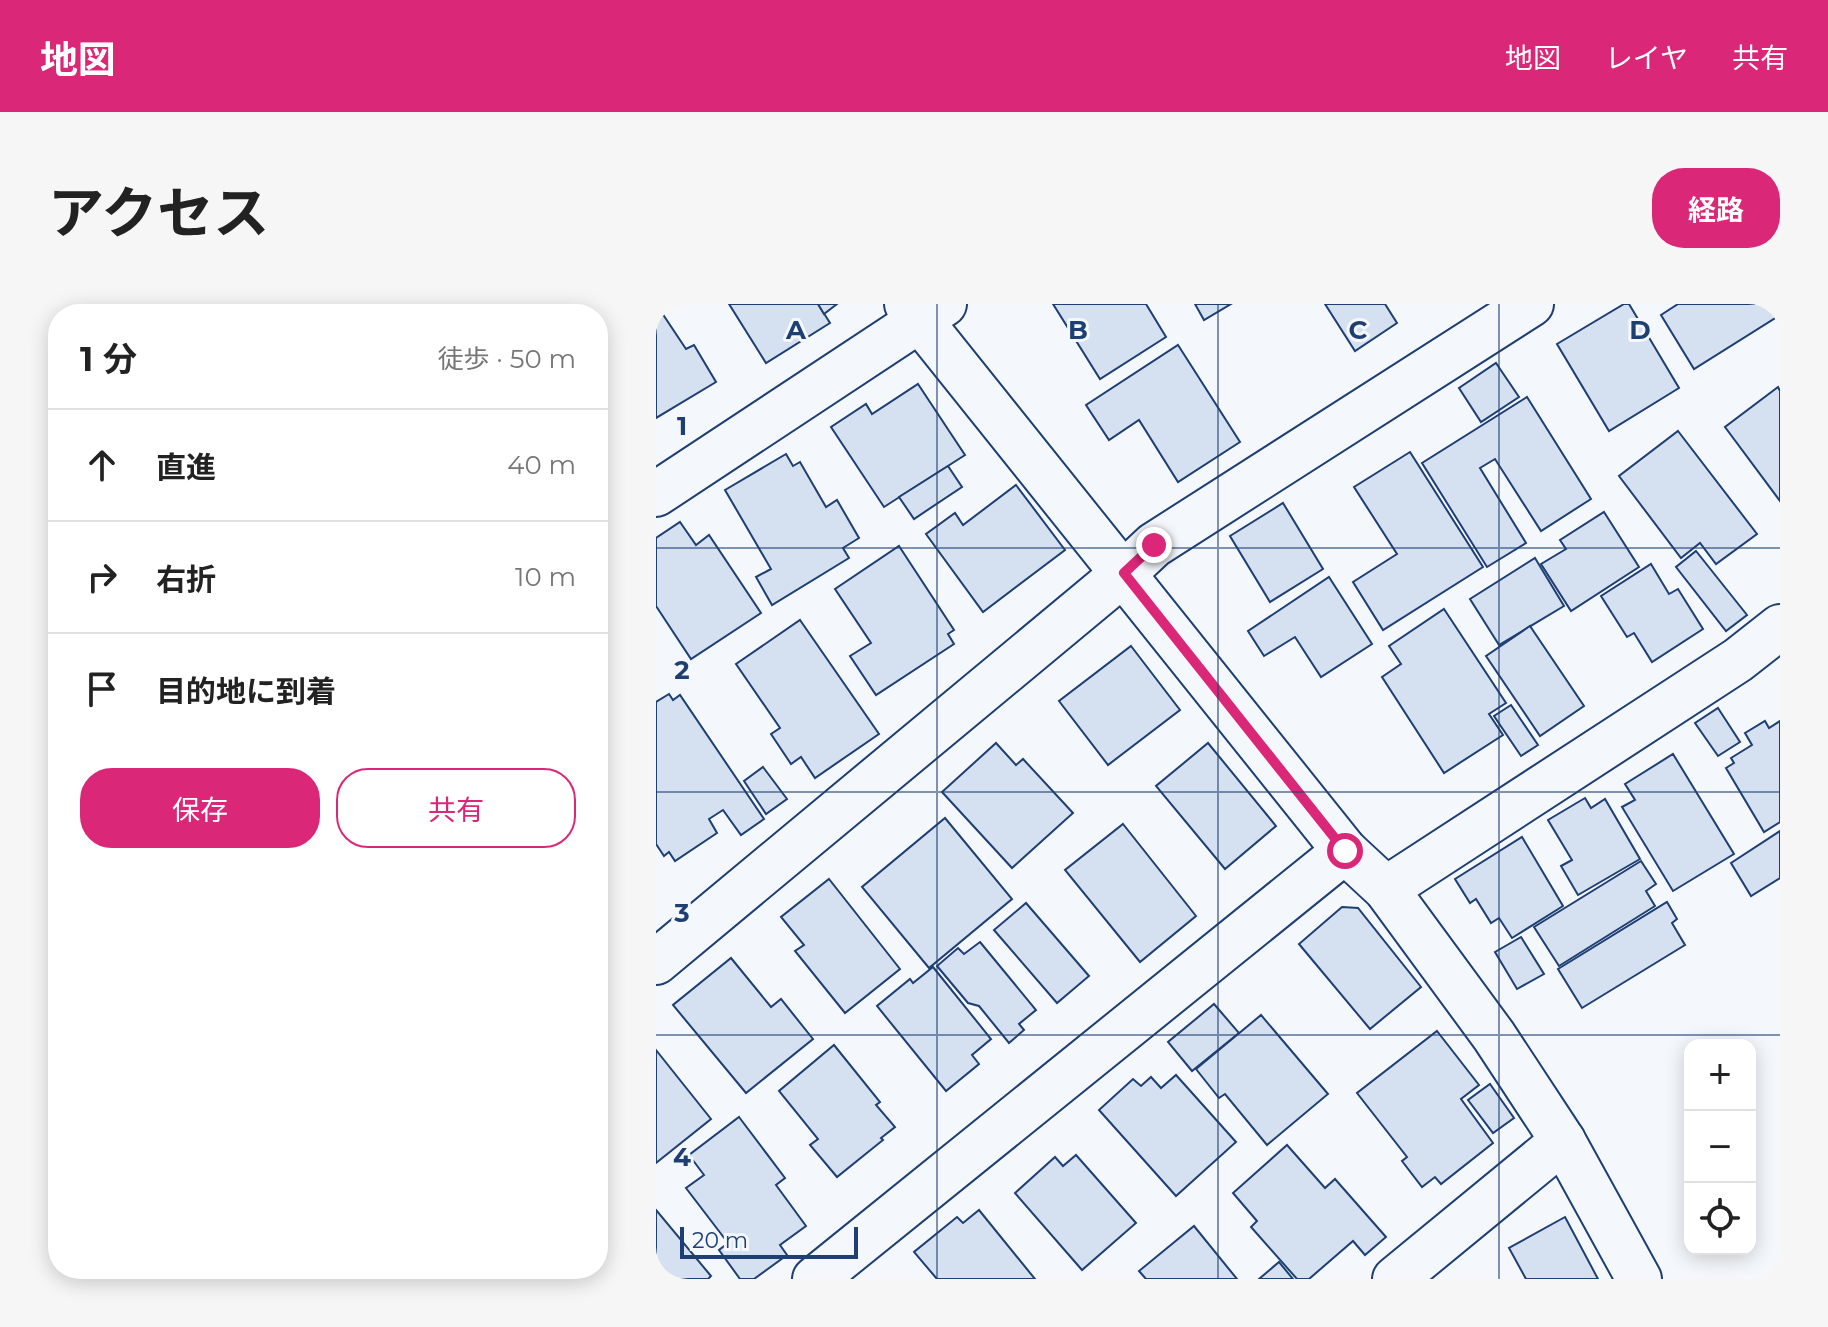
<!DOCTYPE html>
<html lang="ja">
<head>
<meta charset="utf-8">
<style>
  :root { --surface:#fff; --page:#f6f6f6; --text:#222; --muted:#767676; --line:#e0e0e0; --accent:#db2777 }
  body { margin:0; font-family:Montserrat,"Noto Sans JP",sans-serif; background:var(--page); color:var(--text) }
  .controls { position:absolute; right:24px; bottom:24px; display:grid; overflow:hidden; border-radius:16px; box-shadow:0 4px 20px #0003 }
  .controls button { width:72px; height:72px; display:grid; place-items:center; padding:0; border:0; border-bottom:2px solid var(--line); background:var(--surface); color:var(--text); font:40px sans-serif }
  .scale { position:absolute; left:24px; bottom:20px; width:178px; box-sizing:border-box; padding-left:8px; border:4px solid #1d3f73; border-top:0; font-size:22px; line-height:28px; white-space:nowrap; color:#1d3f73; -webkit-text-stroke:6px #f4f7fb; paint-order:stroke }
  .stop { position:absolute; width:24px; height:24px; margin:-18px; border:6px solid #db2777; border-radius:50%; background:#fff }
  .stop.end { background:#db2777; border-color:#fff; box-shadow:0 2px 8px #0008 }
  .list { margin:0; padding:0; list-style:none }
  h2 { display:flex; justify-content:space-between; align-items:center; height:104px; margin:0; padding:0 32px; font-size:34px }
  h2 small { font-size:26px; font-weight:400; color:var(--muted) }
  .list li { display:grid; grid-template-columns:52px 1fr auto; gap:24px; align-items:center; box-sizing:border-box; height:112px; padding:0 32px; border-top:2px solid var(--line) }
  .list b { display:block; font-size:30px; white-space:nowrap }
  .list em { font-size:26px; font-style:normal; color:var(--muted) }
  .actions { display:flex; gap:16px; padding:24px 32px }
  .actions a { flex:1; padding:18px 0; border:2px solid var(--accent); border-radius:32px; text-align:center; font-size:28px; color:var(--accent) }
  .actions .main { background:var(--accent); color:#fff }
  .icon { flex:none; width:44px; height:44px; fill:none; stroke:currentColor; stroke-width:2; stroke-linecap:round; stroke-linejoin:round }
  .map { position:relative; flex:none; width:1124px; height:975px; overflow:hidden; border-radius:32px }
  header { display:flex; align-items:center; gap:48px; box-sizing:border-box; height:112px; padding:0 40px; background:var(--accent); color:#fff }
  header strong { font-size:38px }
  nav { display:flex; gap:44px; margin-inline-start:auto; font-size:28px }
  .intro { display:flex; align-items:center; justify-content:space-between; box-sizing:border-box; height:192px; padding:0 48px }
  h1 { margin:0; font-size:56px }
  .button { padding:20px 36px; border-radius:32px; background:var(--accent); color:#fff; font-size:28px; font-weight:700 }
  main { display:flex; gap:48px; padding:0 48px }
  aside { flex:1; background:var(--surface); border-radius:32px; box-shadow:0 4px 20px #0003 }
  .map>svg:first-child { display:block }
  .building { fill:#d5e0f0; stroke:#1d3f73; stroke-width:2 }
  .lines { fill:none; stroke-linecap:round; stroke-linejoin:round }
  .minor-casing { stroke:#1d3f73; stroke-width:48 }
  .minor { stroke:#f4f7fb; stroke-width:44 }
  .route { stroke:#db2777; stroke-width:10 }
  .grid { fill:none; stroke:#1d3f73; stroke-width:2; stroke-opacity:0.55 }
  .grid-label { font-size:26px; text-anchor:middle; font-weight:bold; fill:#1d3f73; stroke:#f4f7fb; stroke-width:6; stroke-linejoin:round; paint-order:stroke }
</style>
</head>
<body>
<header>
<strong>地図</strong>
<nav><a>地図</a><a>レイヤ</a><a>共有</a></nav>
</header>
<div class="intro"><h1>アクセス</h1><a class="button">経路</a></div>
<main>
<aside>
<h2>1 分<small>徒歩 · 50 m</small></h2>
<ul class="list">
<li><svg class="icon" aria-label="ahead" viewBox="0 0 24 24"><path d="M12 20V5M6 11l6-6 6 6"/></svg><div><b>直進</b></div><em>40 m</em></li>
<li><svg class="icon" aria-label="right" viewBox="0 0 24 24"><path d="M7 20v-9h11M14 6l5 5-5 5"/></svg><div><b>右折</b></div><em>10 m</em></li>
<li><svg class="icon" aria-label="arrive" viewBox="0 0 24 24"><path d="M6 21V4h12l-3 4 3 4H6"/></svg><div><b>目的地に到着</b></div></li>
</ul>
<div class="actions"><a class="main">保存</a><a>共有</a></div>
</aside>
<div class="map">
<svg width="1124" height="975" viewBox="0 0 1124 975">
  <rect width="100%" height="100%" fill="#f4f7fb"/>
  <g class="building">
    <path d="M0,0l30,45 8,-4 22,37 -60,36z"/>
    <path d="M73,0h89l12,19 -64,40z"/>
    <path d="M162,0h19l-13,10z"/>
    <path d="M397,0h93l20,33 -66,42z"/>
    <path d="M539,0h36l-27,16z"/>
    <path d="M669,0h60l12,19 -42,28z"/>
    <path d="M968,0h5l50,84 -70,43 -52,-87z"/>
    <path d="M1022,0h96l6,11 -86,54 -33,-54z"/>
    <path d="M522,41l62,97 -62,40 -39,-62 -30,20 -23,-35z"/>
    <path d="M840,59l23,34 -38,25 -22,-34z"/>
    <path d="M262,80l47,71 -81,52 -53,-80 35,-23 6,10z"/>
    <path d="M1122,83l2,4v110l-55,-74z"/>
    <path d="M871,93l64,102 -50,32 -46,-72 -15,9 46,75 -39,24 -65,-104z"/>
    <path d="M1022,127l79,103 -41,30 -16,-21 -19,15 -62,-82z"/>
    <path d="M754,148l73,115 -100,63 -30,-48 44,-28 -43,-67z"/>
    <path d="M130,150l7,12 7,-4 26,45 11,-7 22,38 -16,10 6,10 -77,47 -16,-28 15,-8 -46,-79z"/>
    <path d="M292,162l14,21 -48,32 -15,-22z"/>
    <path d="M360,181l49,65 -82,62 -57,-78 29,-21 8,12z"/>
    <path d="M627,199l40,66 -53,33 -40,-66z"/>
    <path d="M948,208l35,55 -68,44 -30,-47 25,-15 -6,-9z"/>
    <path d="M24,218l16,23 13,-10 52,78 -70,46 -35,-53v-68z"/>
    <path d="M243,242l55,84 -6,4 6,10 -78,51 -26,-39 21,-13 -36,-54z"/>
    <path d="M1040,247l51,64 -21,16 -50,-64z"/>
    <path d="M879,254l29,48 -65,39 -29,-46z"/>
    <path d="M995,260l18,30 9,-5 25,40 -51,33 -18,-29 -7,4 -26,-41z"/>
    <path d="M673,273l43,67 -51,33 -26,-40 -31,19 -16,-25z"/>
    <path d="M788,305l62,94 -17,11 14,21 -59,38 -62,-96 19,-13 -12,-18z"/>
    <path d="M144,316l79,114 -64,44 -14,-21 -10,7 -20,-30 9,-6 -44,-64z"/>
    <path d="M874,322l54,80 -44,30 -54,-80z"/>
    <path d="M475,342l49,64 -72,55 -49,-64z"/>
    <path d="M13,390l4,6 7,-5 84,124 -23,16 -18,-25 -14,9 8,14 -42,28 -6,-9 -5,4 -8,-12v-142z"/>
    <path d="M855,401l27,40 -17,11 -27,-40z"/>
    <path d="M1062,404l22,34 -22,14 -23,-33z"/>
    <path d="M1109,417l4,7 11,-7v101l-16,10 -38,-64 8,-5 -3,-5 21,-13 -7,-12z"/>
    <path d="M340,439l20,22 7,-6 50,54 -61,55 -70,-76z"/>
    <path d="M552,439l68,83 -51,43 -69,-83z"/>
    <path d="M1017,450l61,100 -61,37 -51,-84 13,-7 -10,-16z"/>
    <path d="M107,463l24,32 -21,15 -22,-33z"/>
    <path d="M929,494l6,10 14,-9 35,60 -62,36 -17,-29 11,-6 -24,-40z"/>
    <path d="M289,514l67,81 -83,69 -67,-81z"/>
    <path d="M467,520l73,92 -56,46 -75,-92z"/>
    <path d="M1124,527v47l-29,18 -20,-33z"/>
    <path d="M866,533l41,69 -51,32 -13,-20 -8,5 -15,-24 -6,4 -15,-24z"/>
    <path d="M985,557l15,23 -10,7 9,15 -96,60 -25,-39z"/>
    <path d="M173,575l71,90 -55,44 -50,-62 9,-6 -23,-28z"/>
    <path d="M1011,598l10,17 -5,4 13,22 -103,63 -24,-39z"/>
    <path d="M370,599l63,73 -32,27 -63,-73z"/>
    <path d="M686,603l16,1 63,79 -51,42 -71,-85z"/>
    <path d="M865,633l23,37 -27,15 -22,-37z"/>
    <path d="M324,638l56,68 -17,14 5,6 -15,13 -30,-37 -11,-3 -31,-37 21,-18 6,6z"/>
    <path d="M75,654l40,49 10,-8 32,40 -67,54 -73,-88z"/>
    <path d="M277,663l58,72 -19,16 7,9 -33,27 -69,-85 33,-27 3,4z"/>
    <path d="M558,700l25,29 -47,38 -24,-29z"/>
    <path d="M605,711l67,79 -61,51 -42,-51 -6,4 -23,-29z"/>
    <path d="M781,727l42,54 -18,14 32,44 -52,41 -6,-7 -13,10 -20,-26 5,-4 -50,-64z"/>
    <path d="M178,741l46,57 -4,3 19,22 -14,11 2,2 -46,37 -27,-32 8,-6 -39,-48z"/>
    <path d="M0,746l55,69 -55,44z"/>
    <path d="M520,771l60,67 -60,54 -77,-86 34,-31 8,7 10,-9 10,11z"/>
    <path d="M834,780l24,34 -21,15 -25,-33z"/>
    <path d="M83,813l46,61 -9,7 30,41 -26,19 7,10 -33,24h-14l-21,-29 9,-7 -42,-55 18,-13 -15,-20z"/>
    <path d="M631,841l38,43 10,-9 51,58 -21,18 -12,-14 -44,38h-12l-46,-52 6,-6 -24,-28z"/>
    <path d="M420,851l60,68 -54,47 -67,-77 40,-36 8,9z"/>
    <path d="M0,906l55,66 -3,3h-52z"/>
    <path d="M323,906l56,69h-98l-23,-27 43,-35 6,6z"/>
    <path d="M909,913l33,62h-72l-17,-31z"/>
    <path d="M538,922l43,53h-91l-7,-8z"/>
    <path d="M623,958l14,17h-34z"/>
  </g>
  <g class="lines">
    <g class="minor-casing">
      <g id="minor">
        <path d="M251,0l438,547 41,38 108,147 69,105 76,138"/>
        <path d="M0,190l288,-190"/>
        <path d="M730,585l352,-229 42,-33"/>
        <path d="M0,658l468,-389 30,-28 377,-241"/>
        <path d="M159,975l530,-428"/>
        <path d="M739,975l168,-138"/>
      </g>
    </g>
    <use href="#minor" class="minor"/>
  </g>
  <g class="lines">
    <path class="route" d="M498,241l-30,28 221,278"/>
  </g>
  <path class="grid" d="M281,0v975M562,0v975M843,0v975M0,244h1124M0,488h1124M0,731h1124"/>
  <g class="grid-label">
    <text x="140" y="35">A</text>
    <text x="422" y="35">B</text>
    <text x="702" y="35">C</text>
    <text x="984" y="35">D</text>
    <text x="26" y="131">1</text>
    <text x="26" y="375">2</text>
    <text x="26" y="618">3</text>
    <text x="26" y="862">4</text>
  </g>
</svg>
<div class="controls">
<button>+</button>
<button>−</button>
<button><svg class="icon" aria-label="locate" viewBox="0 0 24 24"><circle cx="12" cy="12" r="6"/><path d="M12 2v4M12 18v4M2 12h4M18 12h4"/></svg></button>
</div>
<div class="scale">20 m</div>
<div class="stop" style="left:689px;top:547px"></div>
<div class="stop end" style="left:498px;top:241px"></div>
</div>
</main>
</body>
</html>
